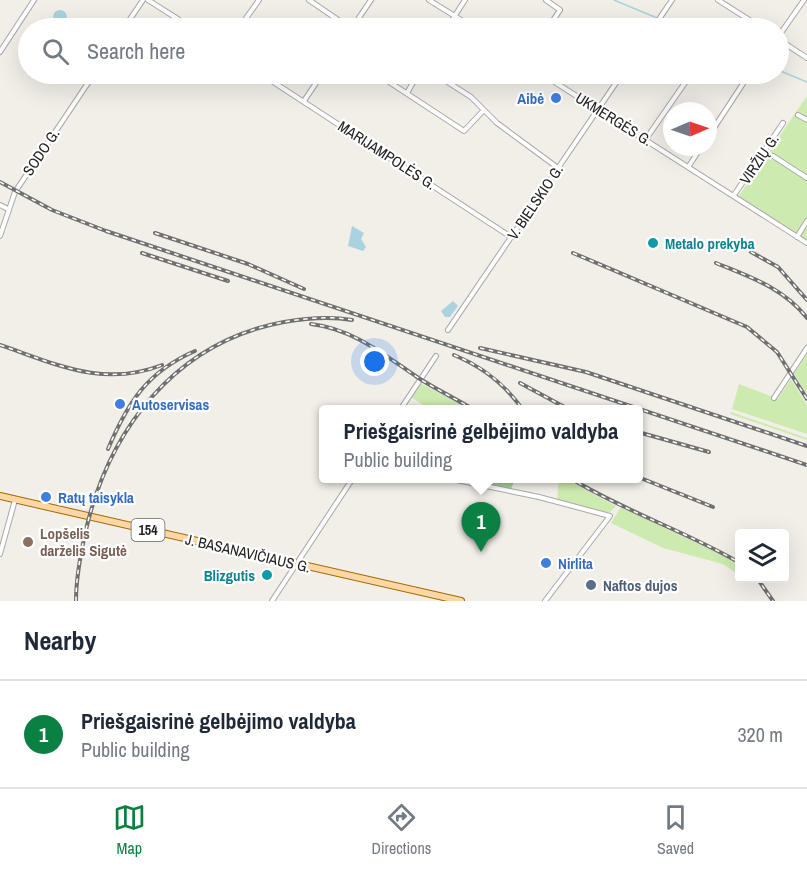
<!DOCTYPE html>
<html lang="en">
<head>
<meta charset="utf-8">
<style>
  :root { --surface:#fff; --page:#f6f6f7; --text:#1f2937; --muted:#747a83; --line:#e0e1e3; --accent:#0b8043 }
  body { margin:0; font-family:"Archivo Narrow",sans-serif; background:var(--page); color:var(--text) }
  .controls { position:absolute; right:18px; bottom:18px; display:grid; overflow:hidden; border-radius:6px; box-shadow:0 6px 24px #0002 }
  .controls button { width:54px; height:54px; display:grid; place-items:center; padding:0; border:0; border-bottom:2px solid var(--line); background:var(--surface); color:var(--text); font:30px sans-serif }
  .compass { position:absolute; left:663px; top:102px; width:54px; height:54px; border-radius:50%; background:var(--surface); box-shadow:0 6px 24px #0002; rotate:88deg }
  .you { position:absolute; left:375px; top:362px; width:21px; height:21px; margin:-15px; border:4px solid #fff; border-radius:50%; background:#1a73e8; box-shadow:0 0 0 9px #1a73e833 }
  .badge { display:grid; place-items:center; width:39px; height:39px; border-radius:50%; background:var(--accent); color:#fff; font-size:20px; font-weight:700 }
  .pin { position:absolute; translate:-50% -50px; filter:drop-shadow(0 2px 3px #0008) }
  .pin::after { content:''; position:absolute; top:32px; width:21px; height:18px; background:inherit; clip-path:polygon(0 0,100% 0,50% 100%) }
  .popup { position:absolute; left:319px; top:405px; width:324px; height:78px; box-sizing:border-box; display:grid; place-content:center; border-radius:6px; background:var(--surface); filter:drop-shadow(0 2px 4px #0005); font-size:20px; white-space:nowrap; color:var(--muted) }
  .popup b { font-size:22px; color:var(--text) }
  .popup::after { content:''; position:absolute; left:50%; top:100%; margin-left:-12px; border:12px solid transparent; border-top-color:var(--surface) }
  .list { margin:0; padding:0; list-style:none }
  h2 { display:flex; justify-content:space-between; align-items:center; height:78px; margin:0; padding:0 24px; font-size:26px }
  h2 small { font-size:20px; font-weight:400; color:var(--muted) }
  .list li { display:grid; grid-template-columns:39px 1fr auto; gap:18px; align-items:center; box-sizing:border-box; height:108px; padding:0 24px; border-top:2px solid var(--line) }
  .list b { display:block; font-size:22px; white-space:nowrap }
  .list p { margin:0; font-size:20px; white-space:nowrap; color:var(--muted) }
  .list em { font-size:20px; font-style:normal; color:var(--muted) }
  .icon { flex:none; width:33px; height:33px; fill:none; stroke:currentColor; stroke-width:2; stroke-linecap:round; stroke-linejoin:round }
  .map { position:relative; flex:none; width:807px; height:601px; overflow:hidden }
  .search { position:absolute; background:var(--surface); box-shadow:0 6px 24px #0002; left:18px; right:18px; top:18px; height:66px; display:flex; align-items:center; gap:15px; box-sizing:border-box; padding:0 21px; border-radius:33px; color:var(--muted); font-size:22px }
  .sheet { height:186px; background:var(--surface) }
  nav { display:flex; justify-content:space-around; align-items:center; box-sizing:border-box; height:84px; border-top:2px solid var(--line); background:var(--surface); font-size:16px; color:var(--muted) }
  nav a { display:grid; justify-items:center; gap:3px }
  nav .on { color:var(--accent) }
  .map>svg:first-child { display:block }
  .grass { fill:#cdebb0 }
  .forest { fill:#add19e }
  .water { fill:#aad3df }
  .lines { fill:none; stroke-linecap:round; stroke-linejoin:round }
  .stream { stroke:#aad3df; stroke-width:1.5 }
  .minor-casing { stroke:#a9a9a9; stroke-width:6 }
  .primary-casing { stroke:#a06b00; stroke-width:8 }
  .minor { stroke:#fff; stroke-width:4 }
  .primary { stroke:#fcd6a4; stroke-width:6 }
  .rail-casing { stroke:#707070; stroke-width:4 }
  .rail { stroke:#fff; stroke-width:1.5; stroke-dasharray:4.5; stroke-linecap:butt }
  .shop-dot { fill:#3f7fe0; stroke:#fff; stroke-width:2 }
  .culture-dot { fill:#0f9aa8; stroke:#fff; stroke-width:2 }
  .education-dot { fill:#8d6e63; stroke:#fff; stroke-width:2 }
  .service-dot { fill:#5c6f8a; stroke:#fff; stroke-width:2 }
  .labels { text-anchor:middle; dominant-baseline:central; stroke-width:4.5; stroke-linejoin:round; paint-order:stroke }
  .shield { fill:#fff; stroke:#646464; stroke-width:1.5 }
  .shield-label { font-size:14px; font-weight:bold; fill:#222 }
  .shop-label { font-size:15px; font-weight:bold; fill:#366cbe; stroke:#fff; text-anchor:start }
  .street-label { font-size:15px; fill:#222; stroke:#fff }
  .culture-label { font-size:15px; font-weight:bold; fill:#0d838f; stroke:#fff; text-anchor:start }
  .education-label { font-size:15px; font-weight:bold; fill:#785e54; stroke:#fff; text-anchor:start }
  .service-label { font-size:15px; font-weight:bold; fill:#4e5e75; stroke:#fff; text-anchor:start }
</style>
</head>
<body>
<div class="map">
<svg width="807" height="601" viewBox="0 0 807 601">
  <rect width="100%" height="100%" fill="#f2efe9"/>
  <g class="grass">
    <path d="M807,96v147l-69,-46z"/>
    <path d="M807,354v40l-13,-20z"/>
    <path d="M791,379l16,26v29l-75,-25 7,-25 39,15z"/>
    <path d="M418,382l51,27h-39l-21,-13z"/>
    <path d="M731,412l76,26v2l-77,-26z"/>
    <path d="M559,479h6l51,27 -8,8 -51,-14z"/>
    <path d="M621,507l107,51 11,8v9l-16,-11 -60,-16 -52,-25z"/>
  </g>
  <path class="forest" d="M447,479h68l-4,10 -4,2z"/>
  <g class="water">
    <circle cx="60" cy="17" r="7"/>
    <path d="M352,226l12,7 -3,6 5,8 -3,4 -15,-5z"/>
    <path d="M453,301l5,5 -8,11h-5l-4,-6z"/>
  </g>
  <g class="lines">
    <g class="stream">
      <path d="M614,0l67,28"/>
      <path d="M778,70l29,12"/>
    </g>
    <g class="minor-casing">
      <g id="minor">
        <path d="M148,0l44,28"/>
        <path d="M309,0l41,28"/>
        <path d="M429,0l45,28"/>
        <path d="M546,0l14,10 -12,18"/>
        <path d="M718,0l44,28"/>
        <path d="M124,28l19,-28"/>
        <path d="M239,28l20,-28"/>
        <path d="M352,28l19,-28"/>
        <path d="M447,28l18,-28"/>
        <path d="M653,28l19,-28"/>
        <path d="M778,37l26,-37"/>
        <path d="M778,39l29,19"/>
        <path d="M0,52l34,-52"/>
        <path d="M261,74l250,163"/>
        <path d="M377,74l87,57 19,-20"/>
        <path d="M435,74l36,23 26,26 61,45"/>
        <path d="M542,74l265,169"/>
        <path d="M407,93l11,-19"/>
        <path d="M304,101l18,-27"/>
        <path d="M798,115l9,5"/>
        <path d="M708,137l40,-61"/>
        <path d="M646,139l45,-65"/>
        <path d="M773,156l34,22"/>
        <path d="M689,166l12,-19"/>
        <path d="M734,195l49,-72"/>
        <path d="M0,205l8,4"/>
        <path d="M0,236l15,-44 79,-118"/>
        <path d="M797,237l10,-16"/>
        <path d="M448,330l174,-256"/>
        <path d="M774,398l33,-50"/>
        <path d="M400,410l36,-54"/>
        <path d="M447,478l92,19 71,19 -65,85"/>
        <path d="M0,554l15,-54"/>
        <path d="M272,601l81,-123"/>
      </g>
    </g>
    <g class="primary-casing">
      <path id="primary" d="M0,496l461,105"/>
    </g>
    <use href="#minor" class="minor"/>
    <use href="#primary" class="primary"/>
    <g class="rail-casing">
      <g id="rail">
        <path d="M0,182l52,28 54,21 701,234"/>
        <path d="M155,233l93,31 56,25"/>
        <path d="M751,252l27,15 29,33"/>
        <path d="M142,253l86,28"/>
        <path d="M573,253l174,74 30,25 30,47"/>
        <path d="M716,263c34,14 68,25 91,55"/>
        <path d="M311,324c42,5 72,30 106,53 18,12 38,21 57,33"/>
        <path d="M0,345c56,19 103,43 162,20"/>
        <path d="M480,348l106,24 221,74"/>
        <path d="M454,355c29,12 51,29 69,55"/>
        <path d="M520,383l50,27"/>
        <path d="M638,432l71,20"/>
        <path d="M108,449c20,-47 39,-77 87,-98"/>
        <path d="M638,477l75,30"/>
        <path d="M570,478c54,33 115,53 170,85"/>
        <path d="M757,578l16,23"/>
        <path d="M76,601c0,-23 4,-44 9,-67 23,-104 90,-192 199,-212 23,-4 45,-6 68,-2"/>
      </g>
    </g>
    <use href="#rail" class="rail"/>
  </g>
  <g class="shop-dot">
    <circle cx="556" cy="98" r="6"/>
    <circle cx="120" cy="404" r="6"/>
    <circle cx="46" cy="497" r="6"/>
    <circle cx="546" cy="563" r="6"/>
  </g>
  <g class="culture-dot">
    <circle cx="653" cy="243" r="6"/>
    <circle cx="267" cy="575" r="6"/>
  </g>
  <circle class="education-dot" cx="28" cy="542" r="6"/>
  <circle class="service-dot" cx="591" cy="585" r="6"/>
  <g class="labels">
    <rect class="shield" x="131.5" y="519" width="33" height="22" rx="4.5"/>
    <g class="shield-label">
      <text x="148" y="530">154</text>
    </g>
    <g class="shop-label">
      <text x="544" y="98" text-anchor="end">Aibė</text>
      <text x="132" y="404">Autoservisas</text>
      <text x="58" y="497">Ratų taisykla</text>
      <text x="558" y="563">Nirlita</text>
    </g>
    <g class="street-label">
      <text transform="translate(614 119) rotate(32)">UKMERGĖS G.</text>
      <text transform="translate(41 152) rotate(-56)">SODO G.</text>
      <text transform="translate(387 155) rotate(33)">MARIJAMPOLĖS G.</text>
      <text transform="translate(759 159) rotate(-56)">VIRŽIŲ G.</text>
      <text transform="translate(535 202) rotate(-56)">V. BIELSKIO G.</text>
      <text transform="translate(248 553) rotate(13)">J. BASANAVIČIAUS G.</text>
    </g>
    <g class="culture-label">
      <text x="665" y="243">Metalo prekyba</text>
      <text x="255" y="575" text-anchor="end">Blizgutis</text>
    </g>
    <g class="education-label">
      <text x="40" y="533">Lopšelis<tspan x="40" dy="17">darželis Sigutė</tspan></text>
    </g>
    <g class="service-label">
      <text x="603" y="585">Naftos dujos</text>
    </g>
  </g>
</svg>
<div class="controls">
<button><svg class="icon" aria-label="layers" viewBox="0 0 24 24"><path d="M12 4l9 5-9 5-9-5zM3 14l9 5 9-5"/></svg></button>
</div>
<svg class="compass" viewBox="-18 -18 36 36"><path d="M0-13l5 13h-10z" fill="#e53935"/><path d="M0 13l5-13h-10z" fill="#747a83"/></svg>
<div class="you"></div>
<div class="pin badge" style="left:481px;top:552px">1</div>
<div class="popup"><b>Priešgaisrinė gelbėjimo valdyba</b>Public building</div>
<div class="search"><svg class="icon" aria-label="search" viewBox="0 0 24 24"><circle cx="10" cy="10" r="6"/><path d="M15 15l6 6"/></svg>Search here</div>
</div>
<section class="sheet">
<h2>Nearby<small></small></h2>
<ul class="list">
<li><span class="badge">1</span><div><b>Priešgaisrinė gelbėjimo valdyba</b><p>Public building</p></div><em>320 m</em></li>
</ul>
</section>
<nav>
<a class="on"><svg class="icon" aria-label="map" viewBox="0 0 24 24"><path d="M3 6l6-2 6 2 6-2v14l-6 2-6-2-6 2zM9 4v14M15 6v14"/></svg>Map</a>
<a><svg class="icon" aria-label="directions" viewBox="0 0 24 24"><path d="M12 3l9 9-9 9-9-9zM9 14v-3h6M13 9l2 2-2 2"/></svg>Directions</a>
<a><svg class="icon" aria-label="saved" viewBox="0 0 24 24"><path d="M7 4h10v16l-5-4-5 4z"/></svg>Saved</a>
</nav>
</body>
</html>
